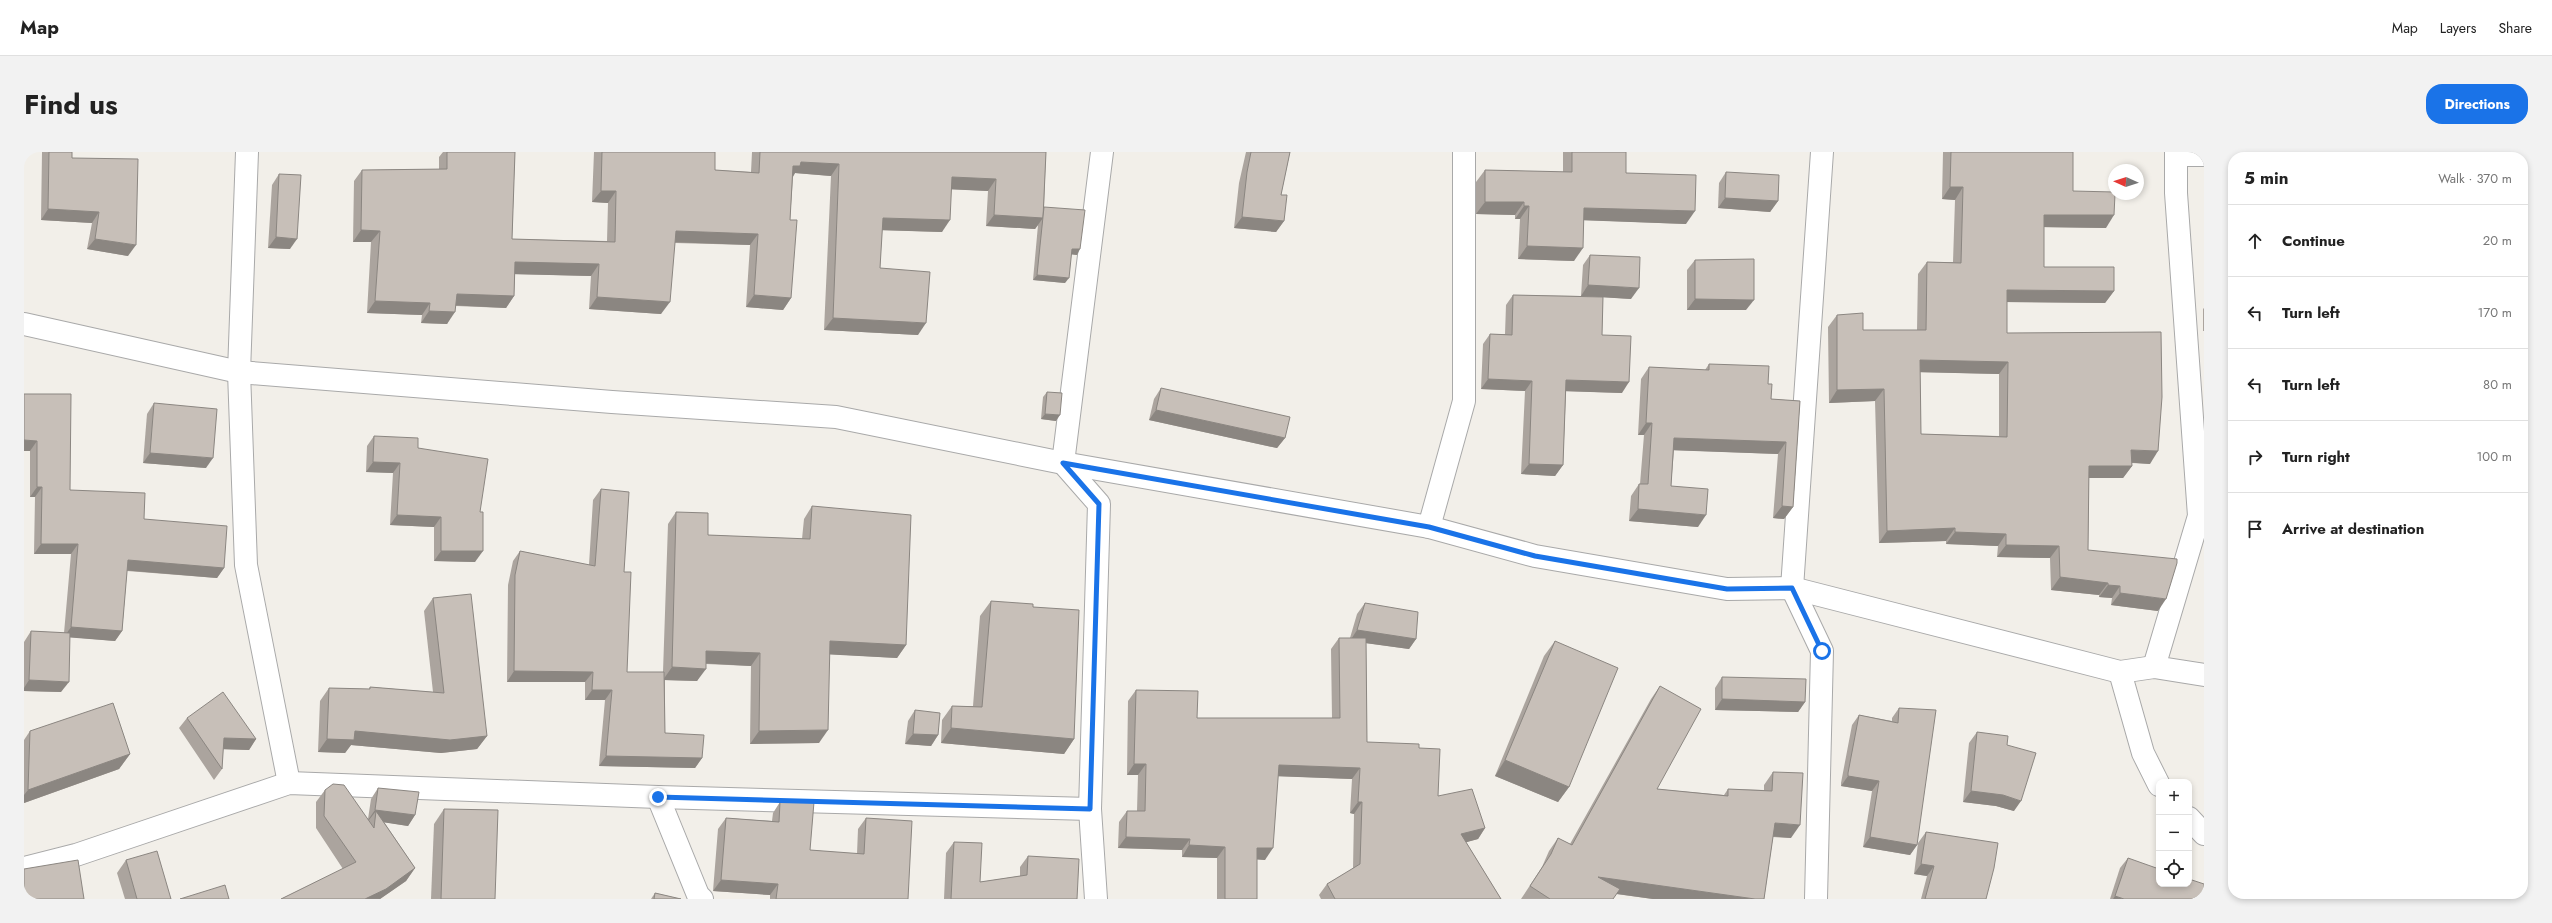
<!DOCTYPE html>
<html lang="en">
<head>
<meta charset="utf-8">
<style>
  :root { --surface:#fff; --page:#f2f2f2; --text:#222; --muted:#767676; --line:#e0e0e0; --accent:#1a73e8 }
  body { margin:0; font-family:Jost,sans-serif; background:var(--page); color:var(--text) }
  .controls { position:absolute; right:12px; bottom:12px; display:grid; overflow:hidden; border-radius:8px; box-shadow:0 2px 6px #0003 }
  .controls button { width:36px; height:36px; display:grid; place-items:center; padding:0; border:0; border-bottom:1px solid var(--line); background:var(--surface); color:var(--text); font:20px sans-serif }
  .compass { position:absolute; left:2084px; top:12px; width:36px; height:36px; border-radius:50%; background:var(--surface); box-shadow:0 2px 6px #0003; rotate:273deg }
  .stop { position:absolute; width:12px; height:12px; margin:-9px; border:3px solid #1a73e8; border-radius:50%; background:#fff }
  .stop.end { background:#1a73e8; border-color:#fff; box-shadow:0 1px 4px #0008 }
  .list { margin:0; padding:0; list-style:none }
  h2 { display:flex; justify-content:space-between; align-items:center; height:52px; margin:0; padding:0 16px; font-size:17px }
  h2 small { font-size:13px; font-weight:400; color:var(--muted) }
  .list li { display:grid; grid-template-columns:26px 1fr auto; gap:12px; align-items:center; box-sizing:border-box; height:72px; padding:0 16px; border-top:1px solid var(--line) }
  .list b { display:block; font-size:15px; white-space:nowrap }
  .list em { font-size:13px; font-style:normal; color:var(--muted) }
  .icon { flex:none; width:22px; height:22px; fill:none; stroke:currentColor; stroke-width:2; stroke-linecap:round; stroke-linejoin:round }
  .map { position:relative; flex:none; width:2180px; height:747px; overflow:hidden; border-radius:16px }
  header { display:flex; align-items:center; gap:24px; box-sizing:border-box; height:56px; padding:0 20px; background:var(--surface); border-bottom:1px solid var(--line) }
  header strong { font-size:19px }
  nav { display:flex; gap:22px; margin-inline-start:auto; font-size:14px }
  .intro { display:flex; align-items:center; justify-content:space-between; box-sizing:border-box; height:96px; padding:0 24px }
  h1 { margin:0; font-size:28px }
  .button { padding:10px 18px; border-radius:16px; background:var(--accent); color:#fff; font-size:14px; font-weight:700 }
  main { display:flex; gap:24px; padding:0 24px }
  aside { flex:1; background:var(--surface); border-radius:16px; box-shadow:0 2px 6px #0003 }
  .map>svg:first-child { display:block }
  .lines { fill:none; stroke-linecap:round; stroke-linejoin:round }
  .street-casing { stroke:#a9a9a9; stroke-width:24 }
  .street { stroke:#fff; stroke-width:22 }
  .wall { fill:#aba49e; fill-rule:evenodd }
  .shaded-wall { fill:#8b8681 }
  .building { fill:#c7bfb8; stroke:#8b8681; fill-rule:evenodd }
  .route { stroke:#1a73e8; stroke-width:5 }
</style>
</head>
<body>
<header>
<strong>Map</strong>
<nav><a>Map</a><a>Layers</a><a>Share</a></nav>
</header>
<div class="intro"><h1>Find us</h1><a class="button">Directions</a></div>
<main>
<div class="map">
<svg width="2180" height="747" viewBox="0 0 2180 747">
  <rect width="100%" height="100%" fill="#f2efe9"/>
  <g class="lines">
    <g class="street-casing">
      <g id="street">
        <path d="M223,0l-8,220 7,193 43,218"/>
        <path d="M2152,3h28"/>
        <path d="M0,172l215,48 373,30 224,15 227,46 366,64 106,29 192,33 65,-1 328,84 34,-5 50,8"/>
        <path d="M1405,375l35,-126v-249"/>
        <path d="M2130,515l45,-151 -23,-323v-41"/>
        <path d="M2096,520l23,81 16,32"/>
        <path d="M634,645l40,98 4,4"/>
        <path d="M2165,666l15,16"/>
        <path d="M0,716l52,-13 213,-72 369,14 432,12"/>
        <path d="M1072,747l-6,-90 9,-305 -36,-41 39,-311"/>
        <path d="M1792,747l6,-248 -30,-63 30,-436"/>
      </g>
    </g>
    <use href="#street" class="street"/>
  </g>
  <g class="wall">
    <path d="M18,0h30v6l56,98 -41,-7 5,-26 -51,-3z"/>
    <path d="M419,0h72l-3,87 95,2 1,-38 -16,-1 2,-50h121v18l36,2 1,-20h294l-2,55 33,48 -6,-1 -6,29 -32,-3 5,-55 -3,4 -49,-3 2,-35 -37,-2 -9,43 -60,-2 -2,38 38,67 -94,-5 7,-154 -36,-3 -2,4 -3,43 1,78 -8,12 -37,-3 4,-62 -75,-2 -14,71 -72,-5 2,-33 -76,-2 -1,22 -8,12 -50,-2 -9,18 -26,-1 1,-8 -55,-2 4,-71h-18l1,-61 8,-11 77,-1v-12z"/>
    <path d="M1222,0h44l-9,43 3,26 -8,11 -42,-4 5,-45z"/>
    <path d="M1539,0h63v21l60,51 -102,-4 -10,41 -56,-2 2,-40h-5v-4l-39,-1v-32l9,-12 78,2z"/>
    <path d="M1919,0h130v39l33,37 -62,-1v40l70,24 -9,12 -98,-1v31l143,131 -18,-1v3l-9,12h-34l-1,72 70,61 -47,-6 1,-7 -13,-1v-2l-48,-5 -1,-32 -53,-1 1,-11 -52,-2v-3l-67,2 -4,-142 -46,2 -1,-76 9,-12 26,15h54l1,-56 9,-12h26l2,-62 -13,-1zM1896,220l79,2v62l-78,-2z"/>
    <path d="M1702,20l52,29 -8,11 -52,-4 1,-25z"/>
    <path d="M255,22l11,75 -22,-1 4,-63z"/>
    <path d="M1566,103l41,44 -28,-2 -1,38 20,58 -56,-2 -3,74 -8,11 -34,-2 4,-83 -44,-2 2,-45 7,-10h15l1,-29 7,-10 68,1 2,-31z"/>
    <path d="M1671,108l51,50h-59v-40z"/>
    <path d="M2180,156v23h-1v-22z"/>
    <path d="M1685,212l59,20 3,15 29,2 -7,106 -9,12 -11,-1 5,-64 -104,-4 -3,36 27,41 -69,-6 2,-25 8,-12h1l4,-49h-6l3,-56 8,-12 56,3z"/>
    <path d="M1137,236l124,50 -8,10 -128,-28 5,-21z"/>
    <path d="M1023,240l9,29 -15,-2 2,-22z"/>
    <path d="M0,242l46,96 74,29 80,49 -7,10 -90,-7 -5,60 -7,10 -45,-4 -9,55 -37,-1v-49l7,-11 33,2 7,-79h-37l1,-57h-5v-46h-6z"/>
    <path d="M130,251l52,65 -63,-5 4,-49z"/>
    <path d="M350,284l44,12 62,64 -5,50 -41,-1v-34l-44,-2 3,-52 -27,-1 1,-26z"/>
    <path d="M577,337l23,83 3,100h36l5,-148 8,-12 32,23 94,4 2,-20 8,-13 94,139 -9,13 -68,-4 -10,89 -69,1 1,-78 -45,-2 -9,17 -32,-1v53l37,25 -7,10 -96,-2 6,-66h-20v-18h-78l1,-97 5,-24 7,-10 69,14 4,-65z"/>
    <path d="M409,446l54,138 -10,13 -36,4 -90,-8 -6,8 -27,-1 2,-51 9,-13 40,1 1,-2 63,5 -9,-81z"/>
    <path d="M967,449l42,6 41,132 -10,15 -123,-11 1,-23 10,-14h21l7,-90z"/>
    <path d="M1341,451l51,36 -7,10 -43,-6 1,99 52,6 19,48 47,32 -7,11 -12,3 35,57h-180l-2,-4 8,-11 26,-15 1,-55 -4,-1 2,-34 -74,-3 -13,84 -8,-1v40h-40v-41l-35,-1v-7l-64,-2 1,-26 8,-11h10l1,-36h-11l1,-74 8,-11 61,28h135l-1,-69 8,-11h11l7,-24z"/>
    <path d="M1531,489l14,146 -11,15 -63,-26 49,-120z"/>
    <path d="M1698,525l83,25 -7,10 -83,-2v-22z"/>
    <path d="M1636,534l-3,103 67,6 4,-6 36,1v-5l9,-13 18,66 -18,-1 -9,62h-111l-37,-5 -3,5h-92l21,-32 7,-16 9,-13 12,6 81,-145z"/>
    <path d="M1875,556l18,137 -7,10 -47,-8 9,-56 -31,-5v-3l11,-58 7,-10 33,6v-3z"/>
    <path d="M891,558l23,25 -7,11 -26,-2 3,-23z"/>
    <path d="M163,566l69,21 -7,11 -26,-1 -1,20 -8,11 -35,-52z"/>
    <path d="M6,579l100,23 -11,15 -95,34v-63z"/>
    <path d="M1953,580l30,13 7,66 -18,-5 -33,-4 6,-59z"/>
    <path d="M354,636l37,27 -7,11 -24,-4 31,46 -9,13 -26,18h-99l62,-30 -27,-41v-26l9,-12 43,29 3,-20z"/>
    <path d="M756,650l30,48 47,4 1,-25 8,-11 42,81h-138v-4l-57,-4 5,-62 8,-11 46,3 1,-8z"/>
    <path d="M420,657l51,90h-64l3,-75z"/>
    <path d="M1902,680l60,67h-65l6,-23 -13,-2 4,-31z"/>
    <path d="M930,690l26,40 40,-6v-9l8,-11 49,43h-133l2,-46z"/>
    <path d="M2104,706l76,41h-94l10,-31z"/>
    <path d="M102,708l45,39h-46l-8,-26z"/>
    <path d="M631,741l26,6h-30z"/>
  </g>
  <g class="shaded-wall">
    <path d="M777,10l38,2 -8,12 -36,-3 -3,5 1,-12z"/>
    <path d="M928,25l44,2 -8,12 -45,-2z"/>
    <path d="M1926,35h13l-8,13 -13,-1z"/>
    <path d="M577,39h15l-8,12 -16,-1z"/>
    <path d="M1701,46l53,3 -8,11 -52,-4z"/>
    <path d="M1461,50h39l-9,13 -39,-1z"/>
    <path d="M1500,54h5l-9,13h-5z"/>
    <path d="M1560,56l111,3 -9,13 -110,-4z"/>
    <path d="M24,57l51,3 -7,11 -51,-3z"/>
    <path d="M970,63l49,3 -8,11 -49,-3z"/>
    <path d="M2020,63h70l-8,13 -70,-1z"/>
    <path d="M1218,65l42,4 -8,11 -42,-4z"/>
    <path d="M859,66l67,2 -8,12 -67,-2z"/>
    <path d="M337,78l19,1 -9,11h-18z"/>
    <path d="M652,79l82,3 -8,11 -82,-3z"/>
    <path d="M252,85l21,2 -7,10 -22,-1z"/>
    <path d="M71,87l41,6 -8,11 -41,-7z"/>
    <path d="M1503,94l56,2 -9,13 -56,-2z"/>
    <path d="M1048,97h8l-3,6 -9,-1z"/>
    <path d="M491,110l84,2 -8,12 -84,-2z"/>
    <path d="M1013,123l32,3 -4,5 -32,-3z"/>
    <path d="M1564,133l51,3 -8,11 -50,-3z"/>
    <path d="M1983,138l107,1 -9,12 -106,-1z"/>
    <path d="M433,142l57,2 -8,12 -58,-3z"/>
    <path d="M730,143l37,3 -8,12 -37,-3z"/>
    <path d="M573,145l73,5 -9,12 -72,-5z"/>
    <path d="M1671,147l59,1 -8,10h-59z"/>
    <path d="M351,149l55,2 -8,12 -55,-2z"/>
    <path d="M405,159l26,1 -8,12 -26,-1z"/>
    <path d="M809,166l93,5 -8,12 -94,-5z"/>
    <path d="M1896,208l88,2 -9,12 -88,-2z"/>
    <path d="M1464,227l44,2 -7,10 -44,-2z"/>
    <path d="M1542,228l63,2 -7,11 -63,-2z"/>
    <path d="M1860,237l-9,12 -46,2 8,-13z"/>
    <path d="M1132,258l129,28 -8,10 -128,-28z"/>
    <path d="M1021,262l15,1 -4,6 -15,-2z"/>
    <path d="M1622,271h6l-8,12h-6z"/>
    <path d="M1650,286l112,4 -8,12 -112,-4z"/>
    <path d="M0,288l13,1 -7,10h-6z"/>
    <path d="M2107,298l27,1 -8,13 -27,-2z"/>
    <path d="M126,301l63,5 -7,10 -63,-5z"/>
    <path d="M349,310l27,1 -7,10 -27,-1z"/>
    <path d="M1505,312l34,1 -8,11 -34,-2z"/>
    <path d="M2065,314h43l-9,12h-43z"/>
    <path d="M13,335h5l-7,10h-5z"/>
    <path d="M1758,354l11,1 -9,12 -11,-1z"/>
    <path d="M1614,357l68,6 -8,12 -69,-6z"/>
    <path d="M373,363l44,2 -7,10 -44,-2z"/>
    <path d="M1931,376l-9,13 -67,2 8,-12z"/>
    <path d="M1931,380l51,2 -8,12 -52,-2z"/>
    <path d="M17,392h37l-7,10h-37z"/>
    <path d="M1982,393l53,1 -9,12 -53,-1z"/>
    <path d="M417,399h42l-8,11 -41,-1z"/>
    <path d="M104,408l96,8 -7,10 -96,-8z"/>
    <path d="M2036,425l48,6 -9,12 -48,-5z"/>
    <path d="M2084,433l12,1 -8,12 -13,-1z"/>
    <path d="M2096,441l46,6 -8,12 -47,-6z"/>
    <path d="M47,475l51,4 -7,10 -51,-4z"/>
    <path d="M1333,478l59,9 -7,10 -59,-8z"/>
    <path d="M806,489l76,4 -9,13 -76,-4z"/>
    <path d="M682,499l54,2 -9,13 -53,-3z"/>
    <path d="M648,515l34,2 -9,12 -34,-1z"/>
    <path d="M490,519l79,1 -8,10h-78z"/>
    <path d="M5,528l40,2 -8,10 -37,-1v-3z"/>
    <path d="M568,538h20l-7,10h-20z"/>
    <path d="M1698,547l83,3 -7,10 -83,-2z"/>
    <path d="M927,576l123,11 -10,15 -123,-11z"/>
    <path d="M804,578l-9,13 -69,1 9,-13z"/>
    <path d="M331,579l132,5 -10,13 -36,4 -90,-8 -6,8 -27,-1 9,-13z"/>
    <path d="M889,582l25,1 -7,11 -26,-2z"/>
    <path d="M200,586l32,1 -7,11 -32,-1z"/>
    <path d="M106,602l-11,15 -95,34v-8l4,-5z"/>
    <path d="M582,604l96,2 -7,10 -96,-2z"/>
    <path d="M1481,608l64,27 -11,15 -63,-26z"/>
    <path d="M1110,612h12l-8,11h-11z"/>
    <path d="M1255,613l81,3 -8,11 -81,-3z"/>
    <path d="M1824,624l31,5 -7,10 -31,-5z"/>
    <path d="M1947,639l32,4 18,6 -7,10 -18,-5 -33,-4z"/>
    <path d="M1334,650h4l-8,12 -4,-1z"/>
    <path d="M351,658l40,5 -7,11 -33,-5 1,-10 -7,9h-1z"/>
    <path d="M1751,671l25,2 -9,13 -25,-2z"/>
    <path d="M1461,676l-7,11 -25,7 8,-12z"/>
    <path d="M1102,685l64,2 -8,11 -64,-2z"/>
    <path d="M1846,685l47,8 -7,10 -47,-8z"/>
    <path d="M1165,693l36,2 -8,11 -35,-1z"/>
    <path d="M1233,696h16l-8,12 -16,-1z"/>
    <path d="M1897,712l13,2 -7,10 -13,-2z"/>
    <path d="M391,716l-9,13 -26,18h-15z"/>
    <path d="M1574,725l157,22h-102l-64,-9z"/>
    <path d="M697,728l57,4 -8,11 -57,-4z"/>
    <path d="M2091,744l9,3h-11z"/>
  </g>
  <g class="building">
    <path d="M25,0h23v6l66,1 -2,86 -41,-6 4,-27 -51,-3z"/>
    <path d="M423,0h68l-3,87 103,3 1,-51h-15l1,-39h113v18l44,3 1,-21h286l-3,66 -49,-3 2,-36 -44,-2 -2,43 -67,-2 -3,50 50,4 -4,51 -93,-5 6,-154 -38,-2 -1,4h-7l-3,54h7l-6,78 -37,-3 4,-61 -82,-3 -6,71 -73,-5 2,-33 -84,-2 -1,34 -57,-2 -2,18 -26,-1 1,-8 -55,-2 5,-70 -19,-1 1,-60 85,-1z"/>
    <path d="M1227,0h39l-9,43h6l-3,26 -42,-4 5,-45z"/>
    <path d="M1548,0h54v21l70,2 -1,36 -111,-3 -1,40 -56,-2 2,-40h-5v-4h-39v-32l87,2z"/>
    <path d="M1927,0h122v39l41,1v2h1l-1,21h-70v52h70v24l-107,-1v43l154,-1 1,65 -4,54 -27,-1 1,16h-43l-1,84 89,9v4l-11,36 -46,-6v-7l-12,-1v-2l-48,-6 -1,-31 -53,-1v-11l-51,-2v-4l-68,3 -3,-142 -47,1v-75l26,-2v17h63l1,-68 34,1 2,-76h-13zM1896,208l88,2 -1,75 -86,-3z"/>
    <path d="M1702,20l53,3 -1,26 -53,-3z"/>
    <path d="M255,22l22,1 -4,64 -21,-2z"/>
    <path d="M1020,55l41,3 -5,39h-8l-3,29 -32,-3z"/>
    <path d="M1566,103l50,2 -1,31 -51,-3z"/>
    <path d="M1730,107v41l-59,-1v-39z"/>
    <path d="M1489,143l90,2 -1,38 29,1 -2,46 -63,-2 -3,85 -34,-1 3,-83 -44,-2 2,-45 22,1z"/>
    <path d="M1685,212l60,2 -1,18h4l-1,15 29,2 -7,106 -11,-1 4,-64 -112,-4 -3,48 37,3 -2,26 -68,-6 1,-25h9l4,-61h-6l3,-56 60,3z"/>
    <path d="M1137,236l129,29 -5,21 -129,-28z"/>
    <path d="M1023,240l15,1 -2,22 -15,-1z"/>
    <path d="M0,242h47l-1,96 75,3 -1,26 83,7 -3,42 -96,-8 -6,71 -51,-4 7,-83h-37l1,-57h-5v-46l-13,-1z"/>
    <path d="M130,251l63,6 -4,49 -63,-5z"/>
    <path d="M350,284l44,2v10l70,11 -8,53h3v39h-42v-34l-44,-2 3,-52 -27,-1z"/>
    <path d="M577,337l28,3 -5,80h7l-4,100h37l1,61 39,2 -2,23 -96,-2 6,-66h-20l1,-18 -79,-1 1,-96 5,-24 75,15z"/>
    <path d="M788,354l99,9 -5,130 -76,-4 -2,89 -69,1 1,-78 -54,-2v18l-34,-2 4,-155 32,1v22l102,4z"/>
    <path d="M447,442l16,142 -37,4 -95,-9 -1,9 -27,-1 2,-51 41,1v-2l74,6 -11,-95z"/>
    <path d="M967,449l42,3v3l46,3 -5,129 -123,-11 1,-22 30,1z"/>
    <path d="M1341,451l53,9 -2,27 -59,-9z"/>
    <path d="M7,479l39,2 -1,49 -40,-2z"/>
    <path d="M1315,486h27l1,104 52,2v4l21,1 -2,47 34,-7 13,39 -24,6 40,65h-166l-8,-15 33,-20 2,-62h-4l2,-34 -81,-3 -6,83h-16v51h-32v-52l-36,-2 1,-6 -64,-2 1,-26h18l1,-47h-12l2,-74 62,1 -1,27h143z"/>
    <path d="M1531,489l63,27 -49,119 -64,-27z"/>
    <path d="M1698,525l84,2 -1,23 -83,-3z"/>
    <path d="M1636,534l41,23 -44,80 71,7v-7l44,2 1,-19 30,1 -3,52 -25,-2 -11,76h-9l-157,-22 22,12 -7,10h-63l-20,-13 21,-32 7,-16 14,7z"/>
    <path d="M199,540l33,47 -32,-1 -2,31 -35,-51z"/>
    <path d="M89,551l17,51 -102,36 2,-59z"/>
    <path d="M1875,556l37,2 -19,135 -47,-8 9,-56 -31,-5v-3l11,-58 39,8z"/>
    <path d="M891,558l25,3 -2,22 -25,-1z"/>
    <path d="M1953,580l31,4 -1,9 29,8 -15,48 -18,-6 -32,-4z"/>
    <path d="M309,632l11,1 30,43 2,-17 39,57 -29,21 -21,10h-84l75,-37 -32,-46 1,-26z"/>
    <path d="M354,636l41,4 -4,23 -40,-5z"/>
    <path d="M756,650h34l-4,48 54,4 2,-36 46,3 -4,78h-132l2,-15 -57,-4 5,-62 53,4z"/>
    <path d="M420,657l54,1 -3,89h-54z"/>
    <path d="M1902,680l72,11 -4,25 -8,31h-61l9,-33 -13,-2z"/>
    <path d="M930,690l28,1 -2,39 47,-7 1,-19 51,3 -2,40h-126z"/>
    <path d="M133,699l14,48h-34l-11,-39z"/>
    <path d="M2104,706l31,11v15h30v-5l15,5v15h-80l-9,-3z"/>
    <path d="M54,708l6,39h-60v-30z"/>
    <path d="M201,733l4,14h-49z"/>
    <path d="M631,741l26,6h-27z"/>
  </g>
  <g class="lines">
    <path class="route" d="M634,645l432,12 9,-305 -36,-41 366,64 106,29 192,33 65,-1 30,63"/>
  </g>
</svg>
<div class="controls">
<button>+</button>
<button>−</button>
<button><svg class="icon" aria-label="locate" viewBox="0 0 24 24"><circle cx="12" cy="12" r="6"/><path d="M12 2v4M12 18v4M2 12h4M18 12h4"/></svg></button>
</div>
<svg class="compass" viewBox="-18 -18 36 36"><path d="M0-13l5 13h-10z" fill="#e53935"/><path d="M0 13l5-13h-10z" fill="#767676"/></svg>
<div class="stop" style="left:1798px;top:499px"></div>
<div class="stop end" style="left:634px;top:645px"></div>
</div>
<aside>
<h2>5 min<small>Walk · 370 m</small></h2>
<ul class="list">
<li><svg class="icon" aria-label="ahead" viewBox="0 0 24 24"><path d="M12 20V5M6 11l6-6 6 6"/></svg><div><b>Continue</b></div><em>20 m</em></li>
<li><svg class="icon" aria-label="left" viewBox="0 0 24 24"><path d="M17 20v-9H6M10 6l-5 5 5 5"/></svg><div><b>Turn left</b></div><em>170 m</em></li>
<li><svg class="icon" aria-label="left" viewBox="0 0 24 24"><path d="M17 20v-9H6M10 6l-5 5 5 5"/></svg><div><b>Turn left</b></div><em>80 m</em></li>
<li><svg class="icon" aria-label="right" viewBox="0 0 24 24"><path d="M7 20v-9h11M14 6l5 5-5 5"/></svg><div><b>Turn right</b></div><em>100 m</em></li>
<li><svg class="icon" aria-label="arrive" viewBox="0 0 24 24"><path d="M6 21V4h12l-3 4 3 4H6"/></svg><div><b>Arrive at destination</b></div></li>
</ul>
</aside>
</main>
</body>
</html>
